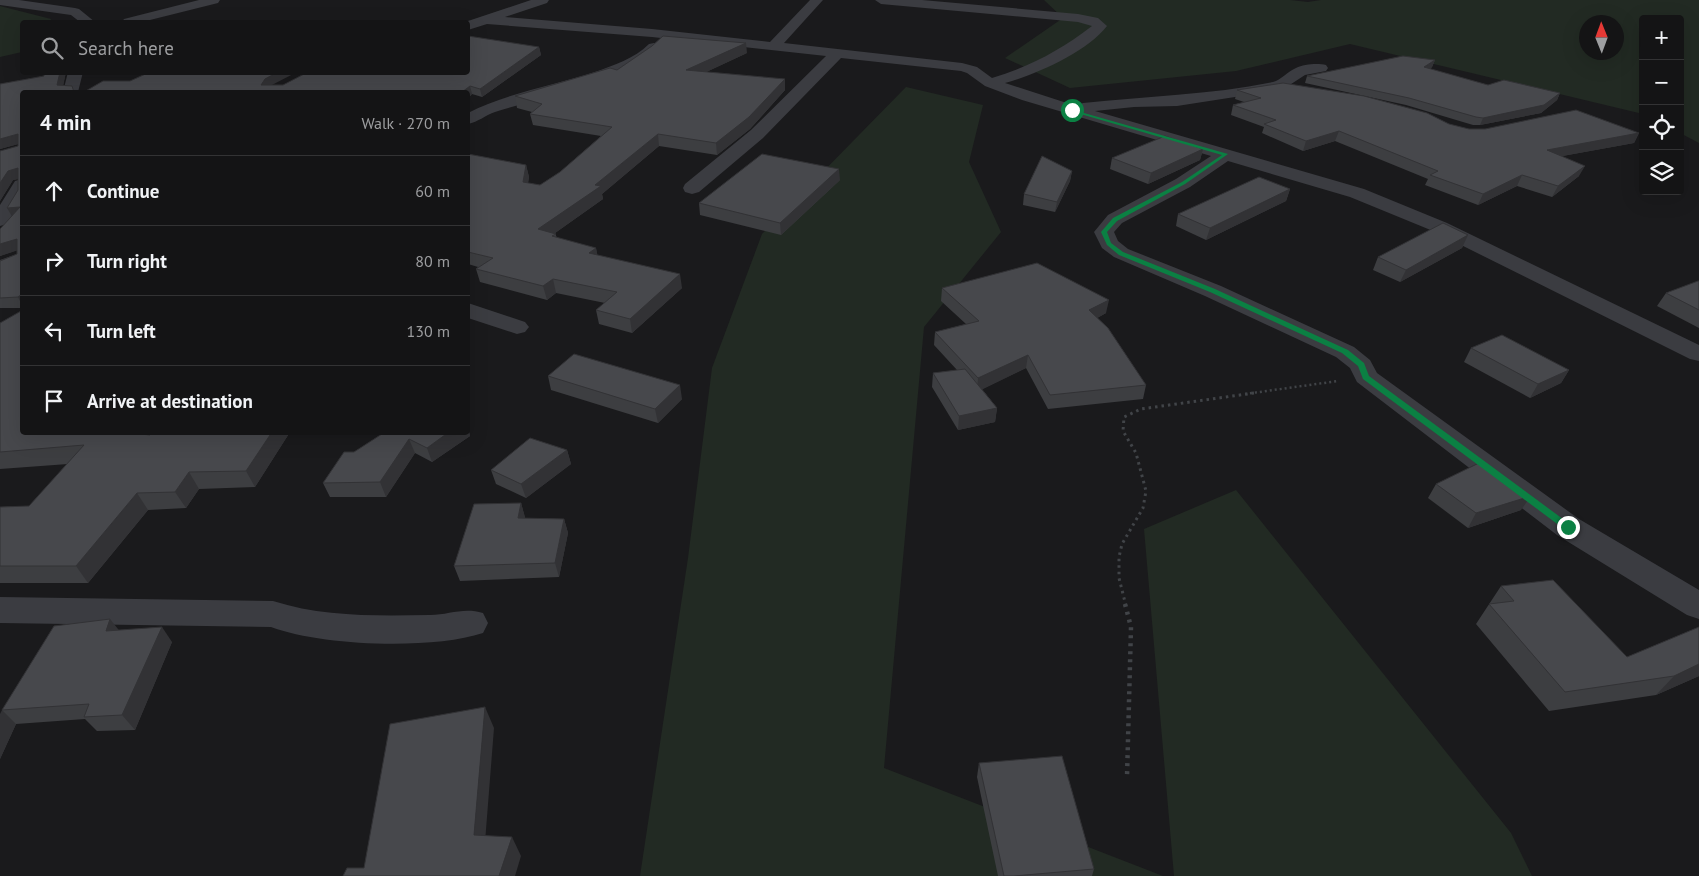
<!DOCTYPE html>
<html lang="en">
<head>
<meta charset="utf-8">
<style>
  :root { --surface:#141415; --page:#212122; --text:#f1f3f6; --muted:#9d9ea0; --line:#333334 }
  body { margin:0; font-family:"PT Sans",sans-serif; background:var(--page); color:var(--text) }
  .controls { position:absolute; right:15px; top:15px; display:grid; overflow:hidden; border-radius:5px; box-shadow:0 5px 20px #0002 }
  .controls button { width:45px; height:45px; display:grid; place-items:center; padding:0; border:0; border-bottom:1px solid var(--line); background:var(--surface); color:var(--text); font:25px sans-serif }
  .compass { position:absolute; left:1579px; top:15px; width:45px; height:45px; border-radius:50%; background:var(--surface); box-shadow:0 5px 20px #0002; rotate:359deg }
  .stop { position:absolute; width:15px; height:15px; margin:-11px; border:4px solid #0b8043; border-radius:50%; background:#fff }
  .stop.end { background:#0b8043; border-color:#fff; box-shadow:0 1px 5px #0008 }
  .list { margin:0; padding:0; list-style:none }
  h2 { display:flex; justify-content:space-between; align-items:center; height:65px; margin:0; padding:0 20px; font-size:21px }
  h2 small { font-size:16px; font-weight:400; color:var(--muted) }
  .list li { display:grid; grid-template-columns:32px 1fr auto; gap:15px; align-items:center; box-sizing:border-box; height:70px; padding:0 20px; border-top:1px solid var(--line) }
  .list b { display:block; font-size:19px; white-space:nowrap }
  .list em { font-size:16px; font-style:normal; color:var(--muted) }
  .icon { flex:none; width:28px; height:28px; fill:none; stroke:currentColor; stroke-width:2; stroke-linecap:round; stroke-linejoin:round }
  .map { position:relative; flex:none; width:1699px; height:876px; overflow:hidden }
  .search { position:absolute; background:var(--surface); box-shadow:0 5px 20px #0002; left:20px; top:20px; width:450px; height:55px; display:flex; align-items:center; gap:12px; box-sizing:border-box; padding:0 18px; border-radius:5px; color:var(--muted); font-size:19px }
  .panel { position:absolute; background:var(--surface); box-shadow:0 5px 20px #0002; left:20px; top:90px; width:450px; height:345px; border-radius:5px }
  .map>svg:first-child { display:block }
  .green { fill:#222a23; fill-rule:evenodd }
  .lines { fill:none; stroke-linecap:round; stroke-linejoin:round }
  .path-far2 { stroke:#414448; stroke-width:2.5; stroke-dasharray:2 3; stroke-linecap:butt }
  .path-far1 { stroke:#414448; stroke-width:3; stroke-dasharray:2.5 4; stroke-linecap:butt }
  .path { stroke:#414448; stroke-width:4.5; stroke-dasharray:3 5; stroke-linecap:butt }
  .minor { fill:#3b3c41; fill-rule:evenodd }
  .wall { fill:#3d3e41 }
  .shaded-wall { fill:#323235 }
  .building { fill:#47484c; stroke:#323235 }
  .route { fill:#0b8043 }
</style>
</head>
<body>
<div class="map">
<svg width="1699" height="876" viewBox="0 0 1699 876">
  <rect width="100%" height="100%" fill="#1a1a1c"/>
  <g class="green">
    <path d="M1044,0h246l18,2 13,-2h378v143l-19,-10v-114h-37v95l-293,-70 -114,27 -166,17 -65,-30 58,-40zM1586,22h30v30h-30z"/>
    <path d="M0,6l51,13 -1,3h-28v30l-22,5z"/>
    <path d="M906,87l77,18 -14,57 32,70 -77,95 -40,441 279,108h-523l48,-318 24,-190 50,-134z"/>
    <path d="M1236,490l275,343 21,43h-358l-30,-347z"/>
  </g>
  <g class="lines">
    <path class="path-far2" d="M1245,394l93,-13"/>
    <path class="path-far1" d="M1126,606l-7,-28v-21l3,-13 21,-36 3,-17 -10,-38 -13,-22 1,-14 17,-8 113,-16"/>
    <path class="path" d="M1125,604l6,23 -4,150"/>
    <g class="minor">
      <path d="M0,0h19l56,8 4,1 16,13h-15l-9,-7 -71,-10z"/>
      <path d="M199,0h21l-2,3 -76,19h-20l2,-3z"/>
      <path d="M531,0h18l-2,3 -42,14 147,12 118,13 40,-42h13l-39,43 178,20 15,4 15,11c37,-11 69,-28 100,-52l-14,-4 -197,-18 -6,-4h47l156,14 20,4 9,8c-20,26 -72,49 -102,57l71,23 7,-3c63,-7 128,-8 190,-21 8,-2 15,-11 23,-14 8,-4 22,-5 30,-3l2,3 -2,3 -21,4 -20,13 -5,2 -103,16 -43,1 -39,4 269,78 83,34 252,122v16l-9,-2 -257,-128 -83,-34 -122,-36 -38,26 -68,36 -8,9 4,9 10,8 93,37 133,61 16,13 7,13 202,146 120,71v29l-12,-4 -130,-80 -200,-153 -7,-14 -14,-11 -131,-61 -91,-39 -12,-9 -8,-16 14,-17 68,-36 35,-23 -189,-56 -37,-14 -18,-13 -6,-2 -120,-13 -78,80 -64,54 -7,2 -7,-2 -2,-4 2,-4 66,-54 75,-74 -174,-19 -165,-13 -19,6v-8h-3z"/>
      <path d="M654,43l5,1 2,3 -2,3c-30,31 -121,48 -164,62 -9,3 -17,10 -27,12v-11c36,-19 87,-28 127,-41 19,-7 39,-13 54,-28z"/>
      <path d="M68,72h15l-5,20h-15z"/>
      <path d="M22,179v20l-15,25 -7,2v-21l15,-24z"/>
      <path d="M468,303l57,19 4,5 -4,5 -8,2 -49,-16z"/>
      <path d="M0,597l273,4c50,16 104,15 157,14 19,0 33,-8 53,-2l5,10 -5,10c-52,17 -161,13 -212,-6l-271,-4z"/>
    </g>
  </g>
  <g class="wall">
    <path d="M539,47l2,8 -59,42 -10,-3 -4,4v-6l-196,-7h11z"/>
    <path d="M747,53l-41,19 79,18 -35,39 -33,26 -58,-9 -57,48 1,5 -48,34 2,5 39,10 1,7 85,33 -50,45 -33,-9 -3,-14 9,-7 -49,-10 -9,7 -67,-18 -4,-13 2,-2 -10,-3v-110l58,11 3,12 -1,6 12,2 20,-13 41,-36 -68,-11 -3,-11 2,-2 -15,-4 -2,-12 102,-26z"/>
    <path d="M1435,60l-3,7 -2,2 58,16 72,8 -3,7 -16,13 -61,12h-7l-67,-20 -101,-22 2,-7z"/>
    <path d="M44,72h22l-3,13 9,1 4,6h-54v216h-22v-48l17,-6v-4l-17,6v-27l12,-13 -5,-8 11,-18v-11l-5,1 -13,21v-50l18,-5v-2l-18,5v-65l44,-8z"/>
    <path d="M1237,90l212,34 20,5 170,4 -5,10 -72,13 17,20 -27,21 -35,-11 -39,19 -53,-20 3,-6 -93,-38 -32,10 -41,-18 2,-6 -33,-12 2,-10 11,-3 -9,-3z"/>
    <path d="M1203,149l-3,11 -52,24 -38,-15 2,-11z"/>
    <path d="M1072,171l-2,10 -15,31 -32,-7 1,-11z"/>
    <path d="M840,180l-59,55 -81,-20 -1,-12z"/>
    <path d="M1290,189l-4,12 -80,39 -30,-14 2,-12z"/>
    <path d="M1468,235l-6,13 -62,34 -27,-12 5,-13z"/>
    <path d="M1699,281v47l-42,-22 9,-13z"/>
    <path d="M942,288l164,25 -9,5 49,67 -3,14 -95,10 -22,-41 -44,21 15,19 -2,14 -37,8 -26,-43 1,-14 24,-3 -23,-25 1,-13 31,-8 -25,-23z"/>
    <path d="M0,323l22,109 128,3 3,-3h137l-35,55 -56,2 -13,19 -38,2 -60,73h-88v-76l29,-1 39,-42 -68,5z"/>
    <path d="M1471,348l98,22 -8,13 -31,15 -66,-36z"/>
    <path d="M548,376l134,23 -24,24 -107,-33z"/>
    <path d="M468,428l2,8 -38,26 -17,-9 -29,44h-56l-7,-14 31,-31 31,-20h83z"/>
    <path d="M567,450l4,14 -45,34 -30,-14 -5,-14z"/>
    <path d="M1436,484l85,26 -53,18 -40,-30z"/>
    <path d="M521,503l4,15 39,1 4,14 -9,44 -99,4 -6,-15z"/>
    <path d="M1501,586l126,71 72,-30v49l-43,19 -107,16 -73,-87z"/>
    <path d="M119,630l53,12 -37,88 -38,1 -12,-12 -69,5 -16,35 2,-49z"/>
    <path d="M979,763l115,106 -2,7h-94l-21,-99z"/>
  </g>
  <g class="shaded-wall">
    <path d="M746,43l1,10 -60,28 -1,-11z"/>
    <path d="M539,47l2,8 -59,42 -2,-8z"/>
    <path d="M1435,60l-3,7 -10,7 2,-7z"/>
    <path d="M60,72h6l-4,20 -5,-7z"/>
    <path d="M278,72h19l-29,15 -7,-2 4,-6z"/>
    <path d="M785,79v11l-35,39 -33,26 -1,-12z"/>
    <path d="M470,86l2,8 -4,4v-6h-6z"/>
    <path d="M1560,93l-3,7 -16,13 -61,12 3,-7z"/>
    <path d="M1339,131l-4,10 -32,10 3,-10z"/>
    <path d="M1639,133l-5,10 -93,17 6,-10z"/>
    <path d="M18,134l4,9 -22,6v-10z"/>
    <path d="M658,134l1,12 -57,48 1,5 -62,44 -3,-14 57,-44z"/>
    <path d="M1203,149l-3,11 -52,24 3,-11z"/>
    <path d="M526,165l3,12 -3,18 -3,-13z"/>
    <path d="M1585,166l-6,10 -27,21 6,-11z"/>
    <path d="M18,168l4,10 -9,2 -13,21v-18l8,-12z"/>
    <path d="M839,169l1,11 -59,55 -1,-12z"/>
    <path d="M1072,171l-2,10 -15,31 2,-10z"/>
    <path d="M1522,175l-5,11 -39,19 5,-11z"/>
    <path d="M1290,189l-4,12 -80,39 4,-12z"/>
    <path d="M20,207l-7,11 -6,-10z"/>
    <path d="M1468,235l-6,13 -62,34 6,-12z"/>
    <path d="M17,239l5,10 -22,7v-12z"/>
    <path d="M596,248l3,14 -10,-9z"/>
    <path d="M680,274l2,14 -50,45 -2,-14z"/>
    <path d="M553,279l3,14 -9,7 -4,-14z"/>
    <path d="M22,294v11l-4,-8z"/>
    <path d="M1109,300l-3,13 -19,11 2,-14z"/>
    <path d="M1028,355l-2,13 -49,24 1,-14z"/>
    <path d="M1569,370l-8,13 -31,15 8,-14z"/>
    <path d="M680,385l2,14 -24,24 -3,-14z"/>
    <path d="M997,408l-2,14 -37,8 1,-14z"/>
    <path d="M468,428l2,8 -38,26 -5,-14 22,-16h19z"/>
    <path d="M272,432h18l-35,55 -9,-16z"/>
    <path d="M409,439l6,14 -29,44 -6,-15z"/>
    <path d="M567,450l4,14 -45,34 -5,-14z"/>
    <path d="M189,472l10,17 -13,19 -11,-16z"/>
    <path d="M137,493l11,17 -60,73 -12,-17z"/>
    <path d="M1531,496l-10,14 -53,18 8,-15z"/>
    <path d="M521,503l4,14 -2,15 -5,-14z"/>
    <path d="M564,519l4,14 -9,44 -4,-14z"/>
    <path d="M110,619l12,15 -16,-3z"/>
    <path d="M162,627l10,15 -37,88 -13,-15z"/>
    <path d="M1699,664v12l-43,19 18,-19z"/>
    <path d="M485,707l9,21 -10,127 -10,-20z"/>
    <path d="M2,710l14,14 -16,35v-45z"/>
    <path d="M512,837l9,19 -6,20h-16z"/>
  </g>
  <g class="building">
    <path d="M468,36l71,11 -59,42 -10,-3 -8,6h-378l19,-11h27l20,-9h128l-13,7 -4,6h22l25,-13h160z"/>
    <path d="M663,36l83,7 -60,27 99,9 -36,38 -33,26 -58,-9 -63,51 6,1 -63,43 18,5 -4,2 44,12 -7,5 91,21 -50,45 -34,-9 21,-18 -64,-13 -10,7 -67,-17 17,-11 -25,-6v-98l58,11 -3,17 17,3 20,-13 52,-45 -82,-13 12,-10 -27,-8 95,-28 7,2 35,-24z"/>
    <path d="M1403,56l32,4 -11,7 64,18 16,-5 56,13 -16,12 -61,13 -7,-1 -67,-19 -102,-22z"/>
    <path d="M44,72h16l-3,13 15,1 2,6h-52v202l-4,3 -18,1v-37l17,-7v-15l-17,5v-15l20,-22 -13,1 11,-18v-22l-10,3 -8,12v-32l18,-5v-12l-18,5v-55l44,-8z"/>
    <path d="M1283,83l81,13 63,17 22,11 20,5h16l91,-19 63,23 -92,17 38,16 -27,20 -36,-11 -39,19 -53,-19 8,-4 -99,-40 -33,10 -42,-17 12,-4 -43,-15 28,-7 -24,-8z"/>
    <path d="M1165,136l38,13 -52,24 -39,-15z"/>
    <path d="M762,154l77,15 -59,54 -81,-20z"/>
    <path d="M1042,156l30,15 -15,31 -33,-8z"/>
    <path d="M1259,177l31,12 -80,39 -32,-14z"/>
    <path d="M1443,223l25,12 -62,35 -28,-13z"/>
    <path d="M1037,263l72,37 -20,10 19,18 38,57 -96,10 -22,-40 -50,23 -43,-46 44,-11 -37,-33z"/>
    <path d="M1698,281h1v29l-33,-17z"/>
    <path d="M21,311l1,1v120h100l28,3 3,-3h119l-26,39 -57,1 -14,20 -38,1 -61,73h-76v-59l29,-1 55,-61 -84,7v-129z"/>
    <path d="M1502,335l67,35 -31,14 -67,-36z"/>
    <path d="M574,354l106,31 -25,24 -107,-33z"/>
    <path d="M965,369l32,39 -38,8 -26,-43z"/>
    <path d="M385,432h64l-22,16 -18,-9 -29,43 -57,1 21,-31h10z"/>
    <path d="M530,438l37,12 -46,34 -30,-14z"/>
    <path d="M1481,462l50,34 -55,17 -40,-29z"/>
    <path d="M521,503l-3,15 46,1 -9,44 -101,3 20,-62z"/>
    <path d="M1553,580l74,77 72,-30v37l-25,12 -109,16 -76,-88 25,-3 -13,-15z"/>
    <path d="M110,619l-4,12 56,-4 -40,88 -38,2 5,-13 -87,6 52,-84z"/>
    <path d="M485,707l-11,128 38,2 -13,39h-156l4,-8h17l26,-144z"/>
    <path d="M1062,756l32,113 -80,7h-10l-25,-113z"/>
  </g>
  <path class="route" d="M1070,109l158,45 -43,30 -68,37 -10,11 4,11 12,9 92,37 133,61 16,13 5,13 202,149v4h-7l-201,-150 -5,-13 -16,-13 -132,-61 -91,-37 -12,-10 -6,-13 12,-14 69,-36 40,-27 -152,-44z"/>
</svg>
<div class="controls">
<button>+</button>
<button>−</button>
<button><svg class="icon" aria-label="locate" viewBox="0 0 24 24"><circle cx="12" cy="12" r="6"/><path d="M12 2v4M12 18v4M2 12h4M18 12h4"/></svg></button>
<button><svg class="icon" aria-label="layers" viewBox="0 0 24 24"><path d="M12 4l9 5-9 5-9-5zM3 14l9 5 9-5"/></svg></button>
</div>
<svg class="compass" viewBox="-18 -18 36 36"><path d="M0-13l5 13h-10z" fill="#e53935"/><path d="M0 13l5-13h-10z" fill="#9d9ea0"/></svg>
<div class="stop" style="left:1072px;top:110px"></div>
<div class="stop end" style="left:1568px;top:527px"></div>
<div class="search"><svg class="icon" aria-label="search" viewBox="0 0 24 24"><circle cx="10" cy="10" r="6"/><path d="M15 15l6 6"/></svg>Search here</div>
<section class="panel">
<h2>4 min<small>Walk · 270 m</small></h2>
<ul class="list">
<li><svg class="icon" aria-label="ahead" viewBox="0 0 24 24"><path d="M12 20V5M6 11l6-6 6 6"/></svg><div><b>Continue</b></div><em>60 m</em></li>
<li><svg class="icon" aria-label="right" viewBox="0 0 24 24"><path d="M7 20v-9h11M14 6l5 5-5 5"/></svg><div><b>Turn right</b></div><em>80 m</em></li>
<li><svg class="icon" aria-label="left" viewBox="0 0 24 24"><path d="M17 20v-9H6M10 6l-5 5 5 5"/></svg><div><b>Turn left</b></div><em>130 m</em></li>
<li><svg class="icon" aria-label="arrive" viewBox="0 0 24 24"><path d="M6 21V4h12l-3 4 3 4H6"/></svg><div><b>Arrive at destination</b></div></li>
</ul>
</section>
</div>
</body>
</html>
